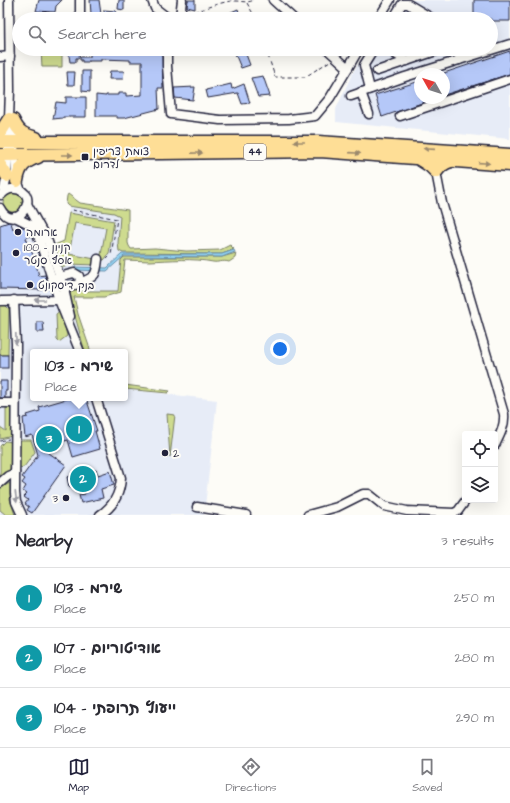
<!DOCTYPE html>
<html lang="en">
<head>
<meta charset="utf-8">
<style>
  :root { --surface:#fff; --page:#f2f2f3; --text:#2b2b33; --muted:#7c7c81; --line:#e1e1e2; --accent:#22223b }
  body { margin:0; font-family:"Architects Daughter","Playpen Sans Hebrew",sans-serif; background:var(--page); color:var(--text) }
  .controls { position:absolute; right:12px; bottom:12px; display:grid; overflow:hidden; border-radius:4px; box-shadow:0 4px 16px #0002 }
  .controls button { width:36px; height:36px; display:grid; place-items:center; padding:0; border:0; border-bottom:1px solid var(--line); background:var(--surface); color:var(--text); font:20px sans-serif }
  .compass { position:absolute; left:414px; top:68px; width:36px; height:36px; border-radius:50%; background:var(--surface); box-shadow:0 4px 16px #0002; rotate:309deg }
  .you { position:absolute; left:280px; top:349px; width:14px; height:14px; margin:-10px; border:3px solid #fff; border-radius:50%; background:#1a73e8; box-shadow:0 0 0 6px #1a73e833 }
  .badge { display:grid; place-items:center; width:26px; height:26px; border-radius:50%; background:var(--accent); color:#fff; font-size:13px; font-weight:700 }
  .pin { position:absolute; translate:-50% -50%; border:2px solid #fff; box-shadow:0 1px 4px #0006 }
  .popup { position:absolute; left:30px; top:349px; width:98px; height:52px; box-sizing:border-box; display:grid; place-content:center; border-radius:4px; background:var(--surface); filter:drop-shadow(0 1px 3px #0005); font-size:13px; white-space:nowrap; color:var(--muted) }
  .popup b { font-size:15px; color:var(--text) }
  .popup::after { content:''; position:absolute; left:50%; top:100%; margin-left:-8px; border:8px solid transparent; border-top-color:var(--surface) }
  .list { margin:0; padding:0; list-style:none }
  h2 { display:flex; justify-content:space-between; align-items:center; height:52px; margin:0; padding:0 16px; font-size:17px }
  h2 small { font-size:13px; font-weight:400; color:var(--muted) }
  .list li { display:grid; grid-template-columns:26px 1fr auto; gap:12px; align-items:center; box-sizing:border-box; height:60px; padding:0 16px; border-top:1px solid var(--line) }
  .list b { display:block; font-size:15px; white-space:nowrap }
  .list p { margin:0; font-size:13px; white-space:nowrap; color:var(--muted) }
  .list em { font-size:13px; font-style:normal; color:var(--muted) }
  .icon { flex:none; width:22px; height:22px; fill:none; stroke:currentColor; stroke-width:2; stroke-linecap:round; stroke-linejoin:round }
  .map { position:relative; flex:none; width:510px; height:515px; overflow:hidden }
  .search { position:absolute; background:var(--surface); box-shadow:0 4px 16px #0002; left:12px; right:12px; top:12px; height:44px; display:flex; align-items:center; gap:10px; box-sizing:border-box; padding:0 14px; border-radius:22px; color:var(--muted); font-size:15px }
  .sheet { height:232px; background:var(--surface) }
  nav { display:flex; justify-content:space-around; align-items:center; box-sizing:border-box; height:56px; border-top:1px solid var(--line); background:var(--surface); font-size:11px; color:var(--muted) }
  nav a { display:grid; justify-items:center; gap:2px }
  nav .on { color:var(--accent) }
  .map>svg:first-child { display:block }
  .built { fill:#e7ecf7; fill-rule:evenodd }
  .green { fill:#cedb8f; stroke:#787e65 }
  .water { fill:#92d3f3; stroke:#658ca9 }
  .building { fill:#b5c8f8; stroke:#22223b }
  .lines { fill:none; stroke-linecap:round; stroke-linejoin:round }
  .minor-casing { stroke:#22223b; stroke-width:11 }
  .highway-casing { stroke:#22223b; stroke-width:15 }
  .path { stroke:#22223b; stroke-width:1; stroke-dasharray:4 3; stroke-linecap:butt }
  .minor { stroke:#fdfcf7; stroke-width:8 }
  .highway { stroke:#fede96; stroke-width:12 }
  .oneway { fill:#9b896d }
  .oneway2 { fill:#9a9aa2 }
  .poi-dot { fill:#22223b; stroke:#fdfcf7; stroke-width:1.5 }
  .labels { text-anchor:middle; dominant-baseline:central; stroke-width:4; stroke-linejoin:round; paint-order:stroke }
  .shield { fill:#fdfcf7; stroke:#646373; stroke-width:1 }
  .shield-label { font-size:10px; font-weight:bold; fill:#22223b }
  .poi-label { font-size:11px; fill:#22223b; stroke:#fdfcf7; text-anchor:start }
</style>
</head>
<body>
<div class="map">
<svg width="510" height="515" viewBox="0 0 510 515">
  <rect width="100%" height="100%" fill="#fdfcf7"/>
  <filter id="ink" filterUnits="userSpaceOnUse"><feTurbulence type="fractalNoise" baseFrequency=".025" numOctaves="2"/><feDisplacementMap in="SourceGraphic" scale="8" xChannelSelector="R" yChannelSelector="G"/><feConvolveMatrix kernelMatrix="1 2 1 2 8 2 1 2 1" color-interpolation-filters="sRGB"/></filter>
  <g filter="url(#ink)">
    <g class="built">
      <path d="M399,0h111v139l-174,-17v-13l16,-35 16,-25h123v-30h-104zM420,74h24v24h-24z"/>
      <path d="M70,204l57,6 -9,81h-50l17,61h-52v46h92v-9l92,11 -13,115h-204v-292l11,-3 21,-10 20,35 12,-4z"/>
    </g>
    <g class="green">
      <path d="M41,49h21v18h-20z"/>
      <circle cx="13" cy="202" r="10"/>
      <path d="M68,194l12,9 48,7v33l1,3 2,3 24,-1 31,3 34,-1 10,-5 4,4 -12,5 -99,-1 -4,-2 -1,-8 2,-27 -6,-3 -46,-7 -2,-2 1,-8z"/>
      <path d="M69,213l45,8 -5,33 -5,6h-4l6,-32 -31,-5 -6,31 26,5v6l-27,-1 -3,3h-5l-8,-21 12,-5z"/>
      <path d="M236,253l-1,5 -6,4c-6,-2 -11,1 -16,0 -21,-4 -42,-2 -63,-1 -8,0 -17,-1 -25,-1l-4,32 -17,5h-30l4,17 13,38h-6l-17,-61h50l3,-31 3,-3h98z"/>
      <path d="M0,304l5,1 4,4 -1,46h-8z"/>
      <path d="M61,310l6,26 -8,6 -2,-2 -1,-26z"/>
      <path d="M125,385l45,6 -2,2 -43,-4z"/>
      <path d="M6,408h5l1,28 -12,3v-12l6,4z"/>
      <path d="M167,414l8,1 -5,42z"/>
      <path d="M20,440h11l4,12 -11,15 -5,1z"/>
      <path d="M5,441l7,1 -2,28 -10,7v-31z"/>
      <path d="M10,483v16l5,16h-9l-6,-5v-22z"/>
    </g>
    <path class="water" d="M234,250l1,2 -13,5 -98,-1 -17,15 -32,-1v-3l32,1 15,-14h100z"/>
    <g class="building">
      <path d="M39,0h23l-6,6 -1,6 -19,-1z"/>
      <path d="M90,0h9l2,14h-10z"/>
      <path d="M119,0h5v10l-6,-1z"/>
      <path d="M188,0h7v9l-8,-2z"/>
      <path d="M474,0h36v21h-19v-2h-17z"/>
      <path d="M238,9l3,10h-9l-3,-6z"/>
      <path d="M104,10l12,1v5l-12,-1z"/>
      <path d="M404,11l15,8h-19z"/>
      <path d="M68,49h12l-1,9h-3v4h-6z"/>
      <path d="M90,49h72l1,39h-5l1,21 -35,9h-7v-2h-21v-21l10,1v-1h12v-2h8v3l16,-1v-33h-12v-2l-29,-1v2h-13v1h-6v-2h-2v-3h10z"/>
      <path d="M233,49h11l6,16 -9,3z"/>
      <path d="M510,51v23l-66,21v-22z"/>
      <path d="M82,71h8v21l-8,-1z"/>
      <path d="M110,71h14l-1,8h-14z"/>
      <path d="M67,72h8l-1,13h-6z"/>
      <path d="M263,76l7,20 -12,1 -7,-19z"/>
      <path d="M420,81v17h16l-54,19 -7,-22z"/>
      <path d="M231,84l1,5 12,-5 6,19 -8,1 -4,-11 -30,5 -2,-8z"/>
      <path d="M195,87l-2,13 -18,-2 -1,-10z"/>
      <path d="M66,97h20v20h-23v1l-10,1 3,-17 10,1z"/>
      <path d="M9,222l2,1 2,6 8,-3 6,3 3,7 -4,2 9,22 4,16 6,-1 3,9 -6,2 1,4 -43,-1v-64z"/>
      <path d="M37,322h6l1,10h-7z"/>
      <rect x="0" y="355" width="8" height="13"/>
      <path d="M0,381h7v10h-2v7h-5z"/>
      <path d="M70,398h16l11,33h-2l5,18 -27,8 -5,-17 -26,8 24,17 -34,48 -5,-3 2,-3 -4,-3 3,-4 -4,-3 3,-3 -4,-3 3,-5 -4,-3 3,-4 -3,-2 16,-22 -6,-20 -7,2 -2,-19 5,-1 -1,-2 13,-4 -1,-4z"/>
      <path d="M87,468l1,4 8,-2 2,5 12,-4 4,14 -13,4 2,9 -22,5 -2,-8 6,-1 -2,-10 -14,3 -2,-10 12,-3 -1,-4z"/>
    </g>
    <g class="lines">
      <g class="minor-casing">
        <g id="minor">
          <path d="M152,0l3,8 13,10"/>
          <path d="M273,0l21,19"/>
          <path d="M80,19v-19"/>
          <path d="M168,19l12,-3 2,-16"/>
          <path d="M378,19l12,-19"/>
          <path d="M393,19l9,-15h6l25,15"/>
          <path d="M167,49v17l4,48 49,6 69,-1 26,-3 15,-18 18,-30"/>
          <path d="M327,49l21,19 11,-19"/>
          <path d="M387,49l20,12"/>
          <path d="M0,57l10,-1"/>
          <path d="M459,60l1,-11"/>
          <path d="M377,71l65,-22"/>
          <path d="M370,89l-6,-24 10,-16"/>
          <path d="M361,92l8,22"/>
          <path d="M351,96l54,-19 105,-33"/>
          <path d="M400,116l110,-37"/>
          <path d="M13,123l3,54 5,14"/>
          <path d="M436,172l6,31 62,211c1,12 -4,21 -9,31"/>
          <path d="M3,193l4,-17 3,-86 -1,-90"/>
          <path d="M27,204l21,38 16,47 6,27"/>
          <path d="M0,208c15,29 44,-16 15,-19 -6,-1 -10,2 -14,6"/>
          <path d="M15,217l16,8 7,11 21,64 21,52"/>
          <path d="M55,278l19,-5 5,3 1,5 -2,3 -14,5"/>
          <path d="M78,284c17,-8 18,-6 20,-25"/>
          <path d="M14,300l2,44 -1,149 1,9 6,13"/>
          <path d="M0,301l59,-1 4,-1"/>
          <path d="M96,398l25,80c-1,16 -7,28 -21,37"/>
          <path d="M0,403h15"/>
          <path d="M0,483l8,-7 7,-3"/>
          <path d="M197,507l49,8"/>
          <path d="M308,515l29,-8 26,-13h6l15,12 23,5 47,2 4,-2 8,-11"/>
        </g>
      </g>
      <g class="highway-casing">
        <g id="highway">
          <path d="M13,120c6,13 10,14 23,18"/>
          <path d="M0,133l9,-14"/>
          <path d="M0,142h318l192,13"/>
          <path d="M0,155l320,-4 190,14"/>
          <path d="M419,159l11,7 6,6c4,-6 8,-9 15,-11"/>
          <path d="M0,165l7,11"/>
          <path d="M17,181c2,-14 8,-20 21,-24"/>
        </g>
      </g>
      <g class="path">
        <path d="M247,3l9,16"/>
        <path d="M194,12c12,-4 24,-9 37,-11 8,-1 15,3 23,-1"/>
        <path d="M266,49l9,28h30l25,-16"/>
        <path d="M72,210l45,9 -6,36 -6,6"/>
        <path d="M0,441l9,-2"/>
      </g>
      <use href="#minor" class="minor"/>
      <use href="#highway" class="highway"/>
    </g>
    <defs><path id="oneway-solid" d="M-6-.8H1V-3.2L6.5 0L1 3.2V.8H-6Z"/></defs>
    <g class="oneway">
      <use href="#oneway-solid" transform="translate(299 142) rotate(-180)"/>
      <use href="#oneway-solid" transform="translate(429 149) rotate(-176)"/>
      <use href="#oneway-solid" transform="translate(197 153) rotate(-1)"/>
      <use href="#oneway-solid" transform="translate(355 153) rotate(4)"/>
      <use href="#oneway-solid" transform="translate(67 155)"/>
      <use href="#oneway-solid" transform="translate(484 163) rotate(4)"/>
    </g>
    <g class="oneway2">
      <use href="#oneway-solid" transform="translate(40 300) rotate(180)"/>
      <use href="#oneway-solid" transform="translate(16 339) rotate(88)"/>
      <use href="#oneway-solid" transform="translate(16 497) rotate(82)"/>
    </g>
  </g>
  <g class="poi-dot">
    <rect x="81" y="153" width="8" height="8" rx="2"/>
    <circle cx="18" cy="232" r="4"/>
    <circle cx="16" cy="253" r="4"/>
    <circle cx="30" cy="285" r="4"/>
    <circle cx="165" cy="453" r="4"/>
    <circle cx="66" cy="498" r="4"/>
  </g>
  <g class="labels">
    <rect class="shield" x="244" y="144" width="22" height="16" rx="3"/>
    <g class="shield-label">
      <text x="255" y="152">44</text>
    </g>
    <g class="poi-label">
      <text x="93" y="151">צומת צריפין<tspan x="93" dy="13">לדרום</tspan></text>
      <text x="26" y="232">ארומה</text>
      <text x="24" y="247">100 - קניון<tspan x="24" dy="13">אסף סנטר</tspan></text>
      <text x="38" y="285">בנק דיסקונט</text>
      <text x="173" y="453">2</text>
      <text x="58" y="498" text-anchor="end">3</text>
    </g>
  </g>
</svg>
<div class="controls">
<button><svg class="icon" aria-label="locate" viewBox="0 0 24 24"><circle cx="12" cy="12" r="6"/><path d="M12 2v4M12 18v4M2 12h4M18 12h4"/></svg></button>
<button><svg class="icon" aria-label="layers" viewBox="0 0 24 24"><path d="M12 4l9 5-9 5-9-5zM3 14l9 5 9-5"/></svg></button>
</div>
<svg class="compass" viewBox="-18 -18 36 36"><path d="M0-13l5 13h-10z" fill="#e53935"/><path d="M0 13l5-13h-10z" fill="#7c7c81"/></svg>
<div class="you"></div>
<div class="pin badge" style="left:79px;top:429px;background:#0f9aa8">1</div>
<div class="popup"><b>103 - שירמ</b>Place</div>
<div class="pin badge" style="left:83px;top:479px;background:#0f9aa8">2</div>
<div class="pin badge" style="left:49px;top:439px;background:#0f9aa8">3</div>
<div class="search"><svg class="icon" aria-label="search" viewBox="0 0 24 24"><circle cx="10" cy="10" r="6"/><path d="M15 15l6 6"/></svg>Search here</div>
</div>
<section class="sheet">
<h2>Nearby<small>3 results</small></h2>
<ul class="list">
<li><span class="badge" style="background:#0f9aa8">1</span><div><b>103 - שירמ</b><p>Place</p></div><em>250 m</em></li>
<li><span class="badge" style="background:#0f9aa8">2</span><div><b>107 - אודיטוריום</b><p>Place</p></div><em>280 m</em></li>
<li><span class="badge" style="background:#0f9aa8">3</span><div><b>104 - ייעוץ תרופתי</b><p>Place</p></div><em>290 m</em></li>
</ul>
</section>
<nav>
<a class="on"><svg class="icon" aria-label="map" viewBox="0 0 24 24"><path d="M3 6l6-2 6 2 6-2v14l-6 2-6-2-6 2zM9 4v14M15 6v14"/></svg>Map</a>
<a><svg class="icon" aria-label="directions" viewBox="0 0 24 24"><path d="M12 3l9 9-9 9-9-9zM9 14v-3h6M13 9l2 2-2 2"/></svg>Directions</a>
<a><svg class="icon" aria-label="saved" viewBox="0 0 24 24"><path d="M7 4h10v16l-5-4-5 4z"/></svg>Saved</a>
</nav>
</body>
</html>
